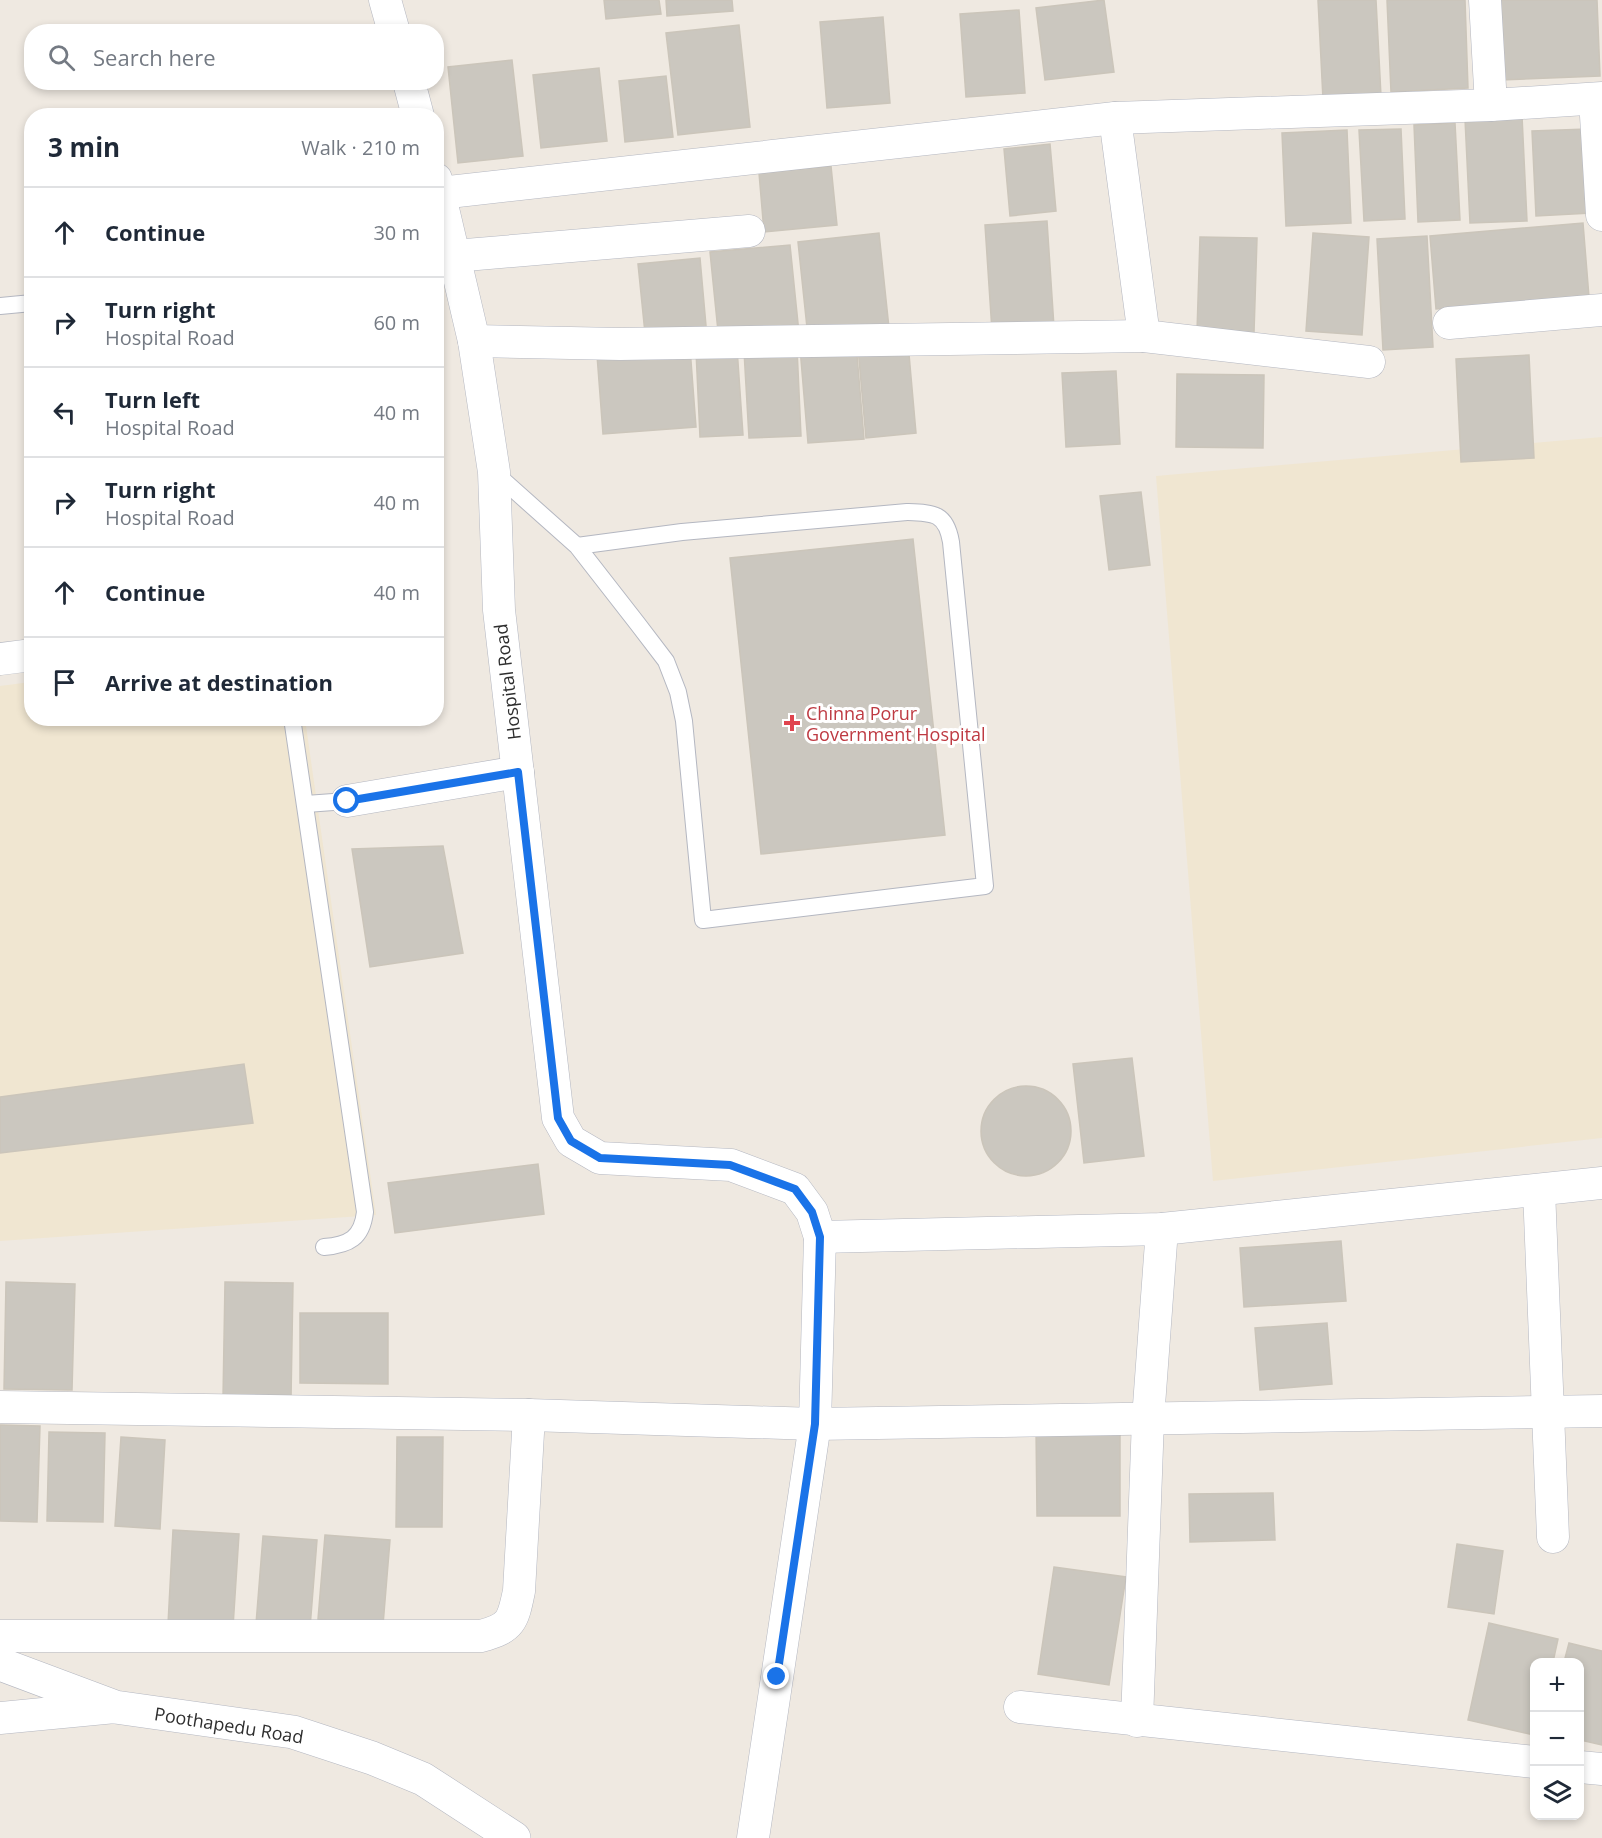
<!DOCTYPE html>
<html lang="en">
<head>
<meta charset="utf-8">
<style>
  :root { --surface:#fff; --page:#f2f2f3; --text:#1f2937; --muted:#747a83; --line:#e0e1e3 }
  body { margin:0; font-family:"Open Sans",sans-serif; background:var(--page); color:var(--text) }
  .controls { position:absolute; right:18px; bottom:18px; display:grid; overflow:hidden; border-radius:12px; box-shadow:0 3px 9px #0003 }
  .controls button { width:54px; height:54px; display:grid; place-items:center; padding:0; border:0; border-bottom:2px solid var(--line); background:var(--surface); color:var(--text); font:30px sans-serif }
  .stop { position:absolute; width:18px; height:18px; margin:-14px; border:4px solid #1a73e8; border-radius:50%; background:#fff }
  .stop.end { background:#1a73e8; border-color:#fff; box-shadow:0 2px 6px #0008 }
  .list { margin:0; padding:0; list-style:none }
  h2 { display:flex; justify-content:space-between; align-items:center; height:78px; margin:0; padding:0 24px; font-size:26px }
  h2 small { font-size:20px; font-weight:400; color:var(--muted) }
  .list li { display:grid; grid-template-columns:39px 1fr auto; gap:18px; align-items:center; box-sizing:border-box; height:90px; padding:0 24px; border-top:2px solid var(--line) }
  .list b { display:block; font-size:22px; white-space:nowrap }
  .list p { margin:0; font-size:20px; white-space:nowrap; color:var(--muted) }
  .list em { font-size:20px; font-style:normal; color:var(--muted) }
  .icon { flex:none; width:33px; height:33px; fill:none; stroke:currentColor; stroke-width:2; stroke-linecap:round; stroke-linejoin:round }
  .map { position:relative; flex:none; width:1602px; height:1838px; overflow:hidden }
  .search { position:absolute; background:var(--surface); box-shadow:0 3px 9px #0003; left:24px; top:24px; width:420px; height:66px; display:flex; align-items:center; gap:15px; box-sizing:border-box; padding:0 21px; border-radius:24px; color:var(--muted); font-size:22px }
  .panel { position:absolute; background:var(--surface); box-shadow:0 3px 9px #0003; left:24px; top:108px; width:420px; height:618px; border-radius:24px }
  .map>svg:first-child { display:block }
  .education { fill:#f0e6d1 }
  .building { fill:#cbc7bf; stroke:#cbc5ba; stroke-width:1.5 }
  .lines { fill:none; stroke-linecap:round; stroke-linejoin:round }
  .lane-casing { stroke:#b4b7c1; stroke-width:18 }
  .street-casing { stroke:#b4b7c1; stroke-width:33 }
  .secondary-casing { stroke:#b4b7c1; stroke-width:34 }
  .lane { stroke:#fff; stroke-width:16 }
  .street { stroke:#fff; stroke-width:32 }
  .secondary { stroke:#fff; stroke-width:33 }
  .route { stroke:#1a73e8; stroke-width:8 }
  .health-dot { fill:#e0444e; stroke:#fff; stroke-width:2 }
  .labels { text-anchor:middle; dominant-baseline:central; stroke-width:6; stroke-linejoin:round; paint-order:stroke }
  .street-label { font-size:18px; fill:#2e2e2e; stroke:#fff }
  .health-label { font-size:18px; fill:#be3a42; stroke:#fff; text-anchor:start }
</style>
</head>
<body>
<div class="map">
<svg width="1602" height="1838" viewBox="0 0 1602 1838">
  <rect width="100%" height="100%" fill="#efe9e1"/>
  <g class="education">
    <path d="M1602,437v701l-389,43 -57,-705z"/>
    <path d="M31,682l1,36 273,1 71,496 -376,26v-555z"/>
  </g>
  <g class="building">
    <path d="M604,0h55l2,14 -55,5z"/>
    <path d="M666,0h66l1,11 -66,5z"/>
    <path d="M1104,0l10,72 -69,8 -9,-72z"/>
    <path d="M1318,0h58l5,96 -58,3z"/>
    <path d="M1387,0h78l3,88 -77,4z"/>
    <path d="M1498,0h99l3,76 -99,4z"/>
    <path d="M1019,10l6,83 -59,4 -6,-83z"/>
    <path d="M883,17l7,86 -63,5 -7,-86z"/>
    <path d="M739,25l11,102 -72,8 -12,-102z"/>
    <path d="M512,60l11,96 -65,7 -10,-96z"/>
    <path d="M599,68l8,73 -66,7 -8,-73z"/>
    <path d="M666,76l7,61 -48,5 -6,-61z"/>
    <path d="M1522,116l5,105 -57,2 -5,-104z"/>
    <path d="M1455,123l5,97 -42,2 -4,-97z"/>
    <path d="M1401,129l4,90 -41,2 -5,-91z"/>
    <path d="M1587,129l4,84 -55,3 -4,-85z"/>
    <path d="M1347,130l4,93 -65,3 -4,-93z"/>
    <path d="M1050,144l6,67 -46,5 -6,-67z"/>
    <path d="M831,166l6,59 -73,7 -5,-59z"/>
    <path d="M1047,221l7,106 -62,4 -7,-106z"/>
    <path d="M1583,223l6,74 -153,12 -6,-73z"/>
    <path d="M879,233l10,95 -81,9 -10,-95z"/>
    <path d="M1313,233l56,4 -7,98 -56,-4z"/>
    <path d="M1427,236l6,111 -50,3 -6,-111z"/>
    <path d="M1200,237l57,1 -3,95 -57,-1z"/>
    <path d="M790,245l9,88 -80,8 -9,-89z"/>
    <path d="M700,258l7,79 -61,6 -8,-79z"/>
    <path d="M856,343l8,96 -56,4 -8,-95z"/>
    <path d="M908,343l8,90 -50,5 -8,-90z"/>
    <path d="M690,348l6,79 -93,7 -6,-79z"/>
    <path d="M737,348l6,87 -43,2 -4,-86z"/>
    <path d="M797,348l4,88 -52,2 -5,-87z"/>
    <path d="M1529,355l5,103 -73,4 -5,-103z"/>
    <path d="M1116,371l4,73 -54,3 -4,-74z"/>
    <path d="M1177,374l87,1 -1,73 -87,-1z"/>
    <path d="M1141,492l9,73 -41,5 -9,-74z"/>
    <path d="M913,539l32,296 -184,19 -31,-296z"/>
    <path d="M443,846l20,107 -93,14 -18,-118z"/>
    <path d="M1132,1058l12,98 -60,7 -11,-99z"/>
    <path d="M244,1064l9,59 -253,30v-56z"/>
    <circle cx="1026" cy="1131" r="45"/>
    <path d="M538,1164l6,50 -149,19 -7,-50z"/>
    <path d="M1341,1241l5,60 -102,6 -4,-59z"/>
    <path d="M6,1282l69,2 -3,106 -68,-1z"/>
    <path d="M225,1282l68,1 -2,116 -68,-1z"/>
    <path d="M300,1313h88v71l-88,-1z"/>
    <path d="M1327,1323l5,61 -72,6 -5,-62z"/>
    <path d="M0,1425l40,1 -3,96 -37,-1z"/>
    <path d="M1120,1427v89h-83l-1,-88z"/>
    <path d="M49,1432l56,1 -2,89 -56,-1z"/>
    <path d="M121,1437l44,3 -5,89 -45,-3z"/>
    <path d="M397,1437h46l-1,90h-46z"/>
    <path d="M1273,1493l2,47 -85,2 -1,-48z"/>
    <path d="M173,1530l66,4 -6,93 -65,-3z"/>
    <path d="M325,1535l65,5 -7,85 -65,-6z"/>
    <path d="M263,1536l54,4 -7,88 -54,-4z"/>
    <path d="M1457,1544l46,7 -9,63 -46,-7z"/>
    <path d="M1054,1567l72,10 -17,108 -71,-11z"/>
    <path d="M1489,1623l69,16 -5,23h-19v73l-66,-15z"/>
    <path d="M1569,1643l33,8v94l-22,-5v-78h-16z"/>
  </g>
  <g class="lines">
    <g class="lane-casing">
      <g id="lane">
        <path d="M0,306l32,-3"/>
        <path d="M495,473l82,73 60,77 29,38 12,31 6,29 19,199 282,-34 -34,-344c-5,-29 -17,-29 -44,-30l-225,20 -105,14"/>
        <path d="M292,718l73,494c-3,26 -16,33 -41,35"/>
        <path d="M306,804l41,-3"/>
      </g>
    </g>
    <g class="street-casing">
      <g id="street">
        <path d="M385,0l9,32"/>
        <path d="M1485,0l6,105"/>
        <path d="M409,82l9,34"/>
        <path d="M1595,99l7,116"/>
        <path d="M1115,118l29,218 225,26"/>
        <path d="M436,179l38,162 20,131 5,138 59,508 13,23 29,17 131,7 64,24 17,23 8,25 -5,187 -62,414"/>
        <path d="M440,193l675,-75 376,-13 111,-7"/>
        <path d="M454,256l295,-25"/>
        <path d="M1449,323l153,-13"/>
        <path d="M474,341l146,3 524,-8"/>
        <path d="M0,659l32,-4"/>
        <path d="M347,801l171,-29"/>
        <path d="M1539,1190l14,347"/>
        <path d="M820,1237l342,-8 440,-46"/>
        <path d="M0,1407l529,8 286,9 787,-13"/>
        <path d="M0,1636h481c31,-8 32,-16 38,-45l10,-176"/>
        <path d="M1020,1707l514,55"/>
        <path d="M0,1718l115,-11"/>
        <path d="M1137,1721l11,-302 14,-190"/>
        <path d="M1580,1767l22,2"/>
      </g>
    </g>
    <g class="secondary-casing">
      <path id="secondary" d="M0,1664l115,43 178,25 79,26 51,21 91,59"/>
    </g>
    <use href="#lane" class="lane"/>
    <use href="#street" class="street"/>
    <use href="#secondary" class="secondary"/>
  </g>
  <g class="lines">
    <path class="route" d="M347,801l171,-29 40,346 13,23 29,17 130,7 65,24 17,23 8,25 -5,187 -38,253"/>
  </g>
  <path class="health-dot" d="M789 714h6v6h6v6h-6v6h-6v-6h-6v-6h6z"/>
  <g class="labels">
    <g class="street-label">
      <text transform="translate(507 682) rotate(-97)">Hospital Road</text>
      <text transform="translate(229 1725) rotate(9)">Poothapedu Road</text>
    </g>
    <g class="health-label">
      <text x="806" y="713">Chinna Porur<tspan x="806" dy="21">Government Hospital</tspan></text>
    </g>
  </g>
</svg>
<div class="controls">
<button>+</button>
<button>−</button>
<button><svg class="icon" aria-label="layers" viewBox="0 0 24 24"><path d="M12 4l9 5-9 5-9-5zM3 14l9 5 9-5"/></svg></button>
</div>
<div class="stop" style="left:347px;top:801px"></div>
<div class="stop end" style="left:777px;top:1677px"></div>
<div class="search"><svg class="icon" aria-label="search" viewBox="0 0 24 24"><circle cx="10" cy="10" r="6"/><path d="M15 15l6 6"/></svg>Search here</div>
<section class="panel">
<h2>3 min<small>Walk · 210 m</small></h2>
<ul class="list">
<li><svg class="icon" aria-label="ahead" viewBox="0 0 24 24"><path d="M12 20V5M6 11l6-6 6 6"/></svg><div><b>Continue</b></div><em>30 m</em></li>
<li><svg class="icon" aria-label="right" viewBox="0 0 24 24"><path d="M7 20v-9h11M14 6l5 5-5 5"/></svg><div><b>Turn right</b><p>Hospital Road</p></div><em>60 m</em></li>
<li><svg class="icon" aria-label="left" viewBox="0 0 24 24"><path d="M17 20v-9H6M10 6l-5 5 5 5"/></svg><div><b>Turn left</b><p>Hospital Road</p></div><em>40 m</em></li>
<li><svg class="icon" aria-label="right" viewBox="0 0 24 24"><path d="M7 20v-9h11M14 6l5 5-5 5"/></svg><div><b>Turn right</b><p>Hospital Road</p></div><em>40 m</em></li>
<li><svg class="icon" aria-label="ahead" viewBox="0 0 24 24"><path d="M12 20V5M6 11l6-6 6 6"/></svg><div><b>Continue</b></div><em>40 m</em></li>
<li><svg class="icon" aria-label="arrive" viewBox="0 0 24 24"><path d="M6 21V4h12l-3 4 3 4H6"/></svg><div><b>Arrive at destination</b></div></li>
</ul>
</section>
</div>
</body>
</html>
